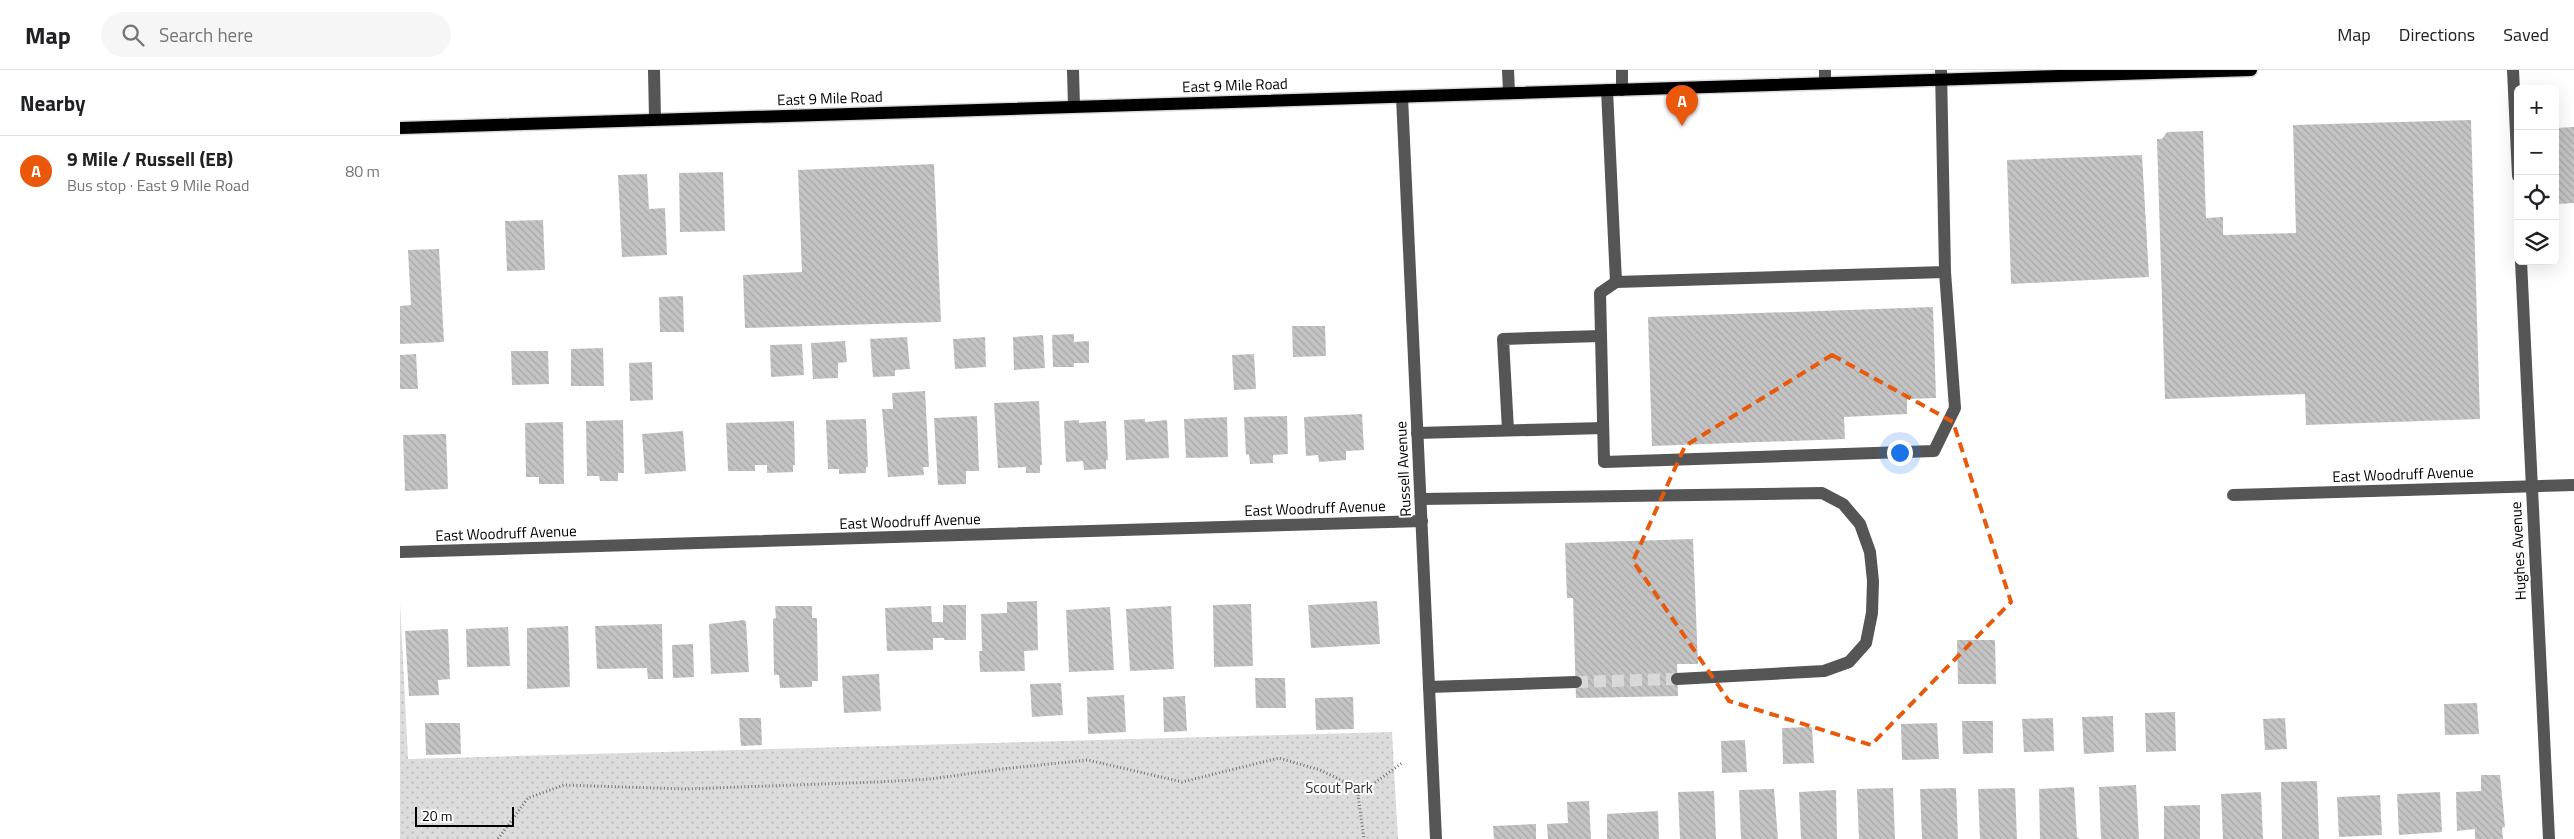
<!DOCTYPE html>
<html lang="en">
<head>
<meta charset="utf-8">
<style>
  :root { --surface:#fff; --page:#f6f6f6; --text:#202124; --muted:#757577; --line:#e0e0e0; --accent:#ea580c }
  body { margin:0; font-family:"Titillium Web",sans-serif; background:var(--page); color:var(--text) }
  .controls { position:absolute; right:15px; top:15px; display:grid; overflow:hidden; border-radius:8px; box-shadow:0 5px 20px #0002 }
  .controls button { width:45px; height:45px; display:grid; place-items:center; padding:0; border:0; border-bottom:1px solid var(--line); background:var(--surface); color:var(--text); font:25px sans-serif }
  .scale { position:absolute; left:15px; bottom:12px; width:99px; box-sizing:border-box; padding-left:5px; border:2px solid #000; border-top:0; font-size:14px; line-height:18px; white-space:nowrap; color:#000; -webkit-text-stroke:4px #fff; paint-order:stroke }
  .you { position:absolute; left:1499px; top:382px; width:18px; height:18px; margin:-12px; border:4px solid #fff; border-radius:50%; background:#1a73e8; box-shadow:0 0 0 8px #1a73e833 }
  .badge { display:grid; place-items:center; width:32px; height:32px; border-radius:50%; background:var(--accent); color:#fff; font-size:16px; font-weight:700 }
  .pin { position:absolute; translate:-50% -41px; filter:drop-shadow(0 1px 2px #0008) }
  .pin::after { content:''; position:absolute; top:26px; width:18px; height:15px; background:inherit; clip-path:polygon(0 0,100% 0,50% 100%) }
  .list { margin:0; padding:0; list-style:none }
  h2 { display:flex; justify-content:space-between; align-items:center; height:65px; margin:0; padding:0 20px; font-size:21px }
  h2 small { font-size:16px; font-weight:400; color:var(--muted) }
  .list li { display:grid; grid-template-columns:32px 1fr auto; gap:15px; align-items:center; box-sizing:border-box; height:70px; padding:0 20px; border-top:1px solid var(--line) }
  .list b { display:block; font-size:19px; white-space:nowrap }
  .list p { margin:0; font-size:16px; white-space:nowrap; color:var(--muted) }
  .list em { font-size:16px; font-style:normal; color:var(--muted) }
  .icon { flex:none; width:28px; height:28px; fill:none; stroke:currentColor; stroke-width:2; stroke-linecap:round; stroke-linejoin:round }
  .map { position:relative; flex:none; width:2174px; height:769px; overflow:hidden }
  header { display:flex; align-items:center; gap:30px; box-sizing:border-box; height:70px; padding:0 25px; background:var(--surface); border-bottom:1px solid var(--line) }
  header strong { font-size:24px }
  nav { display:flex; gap:28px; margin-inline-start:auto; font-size:18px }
  .search { width:350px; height:45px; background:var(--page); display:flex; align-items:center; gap:12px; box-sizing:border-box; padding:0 18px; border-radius:28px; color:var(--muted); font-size:19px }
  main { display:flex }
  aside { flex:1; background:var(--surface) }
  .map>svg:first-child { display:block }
  .park { fill:url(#park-dots) }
  .building { fill:url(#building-back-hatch) }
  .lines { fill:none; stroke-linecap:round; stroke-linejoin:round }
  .minor-tunnel { stroke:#d9d9d9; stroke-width:12; stroke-dasharray:12 6; stroke-linecap:butt }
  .major-casing { stroke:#dbdbdb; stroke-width:15 }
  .path { stroke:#777; stroke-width:3; stroke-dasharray:1 2.5; stroke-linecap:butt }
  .minor { stroke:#555; stroke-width:12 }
  .major { stroke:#000; stroke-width:12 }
  .marked { fill:none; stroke:#e8590c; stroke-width:4; stroke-dasharray:10 6; stroke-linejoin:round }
  .labels { text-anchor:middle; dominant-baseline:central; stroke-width:4; stroke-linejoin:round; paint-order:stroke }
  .street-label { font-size:15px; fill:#000; stroke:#fff }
  .park-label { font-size:15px; fill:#333; stroke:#fff }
</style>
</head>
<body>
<header>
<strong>Map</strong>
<div class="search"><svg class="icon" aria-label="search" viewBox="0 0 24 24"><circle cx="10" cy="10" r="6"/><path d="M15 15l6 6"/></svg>Search here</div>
<nav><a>Map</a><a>Directions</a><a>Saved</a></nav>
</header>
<main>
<aside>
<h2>Nearby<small></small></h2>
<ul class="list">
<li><span class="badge">A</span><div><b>9 Mile / Russell (EB)</b><p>Bus stop · East 9 Mile Road</p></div><em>80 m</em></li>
</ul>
</aside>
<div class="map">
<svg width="2174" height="769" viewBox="0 0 2174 769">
  <defs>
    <pattern id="park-dots" width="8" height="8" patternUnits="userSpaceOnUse" patternTransform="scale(1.25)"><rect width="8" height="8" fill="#dcdcdc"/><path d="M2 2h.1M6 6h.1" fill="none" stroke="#bbb" stroke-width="1.8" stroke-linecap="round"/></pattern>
    <pattern id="building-back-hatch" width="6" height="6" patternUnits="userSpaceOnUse" patternTransform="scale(1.25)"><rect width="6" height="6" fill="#c4c4c4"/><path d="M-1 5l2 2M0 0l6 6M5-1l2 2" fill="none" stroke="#a7a7a7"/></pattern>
  </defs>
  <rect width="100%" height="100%" fill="#fff"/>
  <path class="park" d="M0,532l8,157 984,-27 6,107h-998z"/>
  <g class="building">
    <path d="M2071,50l9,299 -174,6 -1,-31 -140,5 -8,-260h5l5,-7 36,-1 3,87 17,-1v18l73,-2 -3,-108z"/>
    <path d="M2174,57v76l-16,1 -3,-76z"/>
    <path d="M1742,85l7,122 -138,7 -4,-124z"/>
    <path d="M534,94l7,158 -196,6 -2,-53 59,-3 -4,-102z"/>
    <path d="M323,102l2,59 -45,1 -1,-59z"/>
    <path d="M247,104l2,35 16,-1 2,47 -45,2 -4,-82z"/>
    <path d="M143,150l2,50 -38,1 -2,-50z"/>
    <path d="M39,179l5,93 -44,2v-38l11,-1 -3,-55z"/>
    <path d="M283,226l1,36h-24l-1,-35z"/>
    <path d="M1533,237l3,91 -29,1v15l-63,3 1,22 -193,7 -4,-129z"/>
    <path d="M892,256h33l1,30 -33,1z"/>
    <path d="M674,264v8l15,-1v22h-15v4h-21l-1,-32z"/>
    <path d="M643,265l2,33 -31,2 -1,-33z"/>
    <path d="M507,267l3,32 -15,1v6l-22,1 -3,-38z"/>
    <path d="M585,267l1,30 -31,2 -2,-30z"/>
    <path d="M445,271l2,21 -9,1v15l-25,1 -2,-36z"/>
    <path d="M402,274l2,31 -33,2 -1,-32z"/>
    <path d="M203,278l1,38h-33v-37z"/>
    <path d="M111,281h37l1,33 -37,1z"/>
    <path d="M16,284l2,35h-18v-34z"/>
    <path d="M854,284l2,35 -22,1 -2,-35z"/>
    <path d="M252,292l1,38 -23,1 -1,-38z"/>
    <path d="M525,321l4,76h-6l1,8 -36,2 -6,-68h11l-1,-16z"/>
    <path d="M639,331l3,64h-2v8h-14v-6l-28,1 -4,-65z"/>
    <path d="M962,344l2,36 -18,1v9l-27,2 -1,-7 -12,1 -2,-39z"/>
    <path d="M577,346l2,55h-13v13l-28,1 -4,-67z"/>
    <path d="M887,346l1,38 -15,1v8l-23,1 -1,-10 -3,1 -2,-38z"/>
    <path d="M827,347l1,40 -42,1 -2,-39z"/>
    <path d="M466,349l2,48h-2v6l-27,1v-5h-11l-2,-49z"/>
    <path d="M745,349v3l22,-2 2,38 -43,2 -2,-40z"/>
    <path d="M223,350l1,53h-6v8h-18l-1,-5h-12l-1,-55z"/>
    <path d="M679,350v3l27,-2 2,39h-2v9l-22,1 -1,-9 -17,1 -2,-41z"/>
    <path d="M394,351l1,44h-2v7l-26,1v-8h-12v6h-27l-2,-48z"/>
    <path d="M163,352l1,62h-25v-7h-13l-1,-54z"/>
    <path d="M283,361l3,40 -41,3 -3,-40z"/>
    <path d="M46,364l2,55 -43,2 -2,-56z"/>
    <path d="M1293,469l5,125h-21l1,32 -102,2 -3,-100h-6l-2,-55z"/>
    <path d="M637,531l1,49 -14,1 1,20 -45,1 -1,-21h3l-1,-37 26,-1v-11z"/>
    <path d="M977,531l3,43 -69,4 -3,-43z"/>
    <path d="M851,534l2,62 -39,1 -1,-62z"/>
    <path d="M543,535h23v35h-22v-2h-11v12l-46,1 -2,-43 46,-2 1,16h11z"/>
    <path d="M375,536h37v12h5l1,63h-6v6l-32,1 -1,-13h-5l-1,-56 3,-1z"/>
    <path d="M771,536l3,63 -44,2 -4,-62z"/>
    <path d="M710,537l4,63 -45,2 -3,-62z"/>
    <path d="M344,550l2,2 3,50 -38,2 -2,-50z"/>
    <path d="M262,554l1,55h-15l-1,-11 -50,1 -2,-43z"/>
    <path d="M168,556l2,61 -43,2v-61z"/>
    <path d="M108,557l2,39 -43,1 -1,-38z"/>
    <path d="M48,559l2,50 -12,1 1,15 -30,1 -4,-65z"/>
    <path d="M1557,570h38l1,44h-38z"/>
    <path d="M293,574l1,33 -21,1 -1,-33z"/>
    <path d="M479,604l2,37 -37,2 -2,-37z"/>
    <path d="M855,608h30l1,30h-30z"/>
    <path d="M661,613l2,32 -31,2 -2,-33z"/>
    <path d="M724,625l2,37 -38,2 -1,-37z"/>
    <path d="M785,626l2,35 -23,1 -1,-35z"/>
    <path d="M953,627l1,32 -38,1 -1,-32z"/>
    <path d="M2077,633l2,31 -34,1 -1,-31z"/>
    <path d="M1775,642l1,39 -30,1 -1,-39z"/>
    <path d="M1713,646l1,36 -30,2 -2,-37z"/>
    <path d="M339,648h22l1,27 -21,1z"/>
    <path d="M1653,648l1,33 -30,1 -2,-33z"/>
    <path d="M1885,648l2,31 -22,1 -2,-31z"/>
    <path d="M1562,651h31v32l-30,1z"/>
    <path d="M25,653h35l1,31 -35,1z"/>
    <path d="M1537,653l2,36 -37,1 -1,-36z"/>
    <path d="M1412,657l2,36 -31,1 -1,-36z"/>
    <path d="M1345,670l2,32 -25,1 -1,-32z"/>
    <path d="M2081,705h19l5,52 -3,1 1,11h-28v-10l-18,2 -1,-39 25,-1z"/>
    <path d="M1917,711l2,58h-37l-1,-57z"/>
    <path d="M1736,715l3,54h-38l-2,-52z"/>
    <path d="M1674,717l3,50 2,2h-39l-1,-50z"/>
    <path d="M1493,718l2,51h-36l-2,-50z"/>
    <path d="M1556,718l2,51h-36l-2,-50z"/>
    <path d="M1615,718l2,51h-37l-2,-50z"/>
    <path d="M1374,719l4,50h-37l-2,-49z"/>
    <path d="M1436,720l1,49h-36l-2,-47z"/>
    <path d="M1314,721l2,48h-36l-2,-47z"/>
    <path d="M1861,722l2,47h-40l-2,-45z"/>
    <path d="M2040,722l2,40 -43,3 -2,-41z"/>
    <path d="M1980,725l2,40 -43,2 -2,-40z"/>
    <path d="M1189,731l2,38h-43l-1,-15 21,-1 -1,-21z"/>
    <path d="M1800,735v34h-36v-33z"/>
    <path d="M1258,741l1,28h-52v-25z"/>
    <path d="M1136,754v15h-42l-1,-13z"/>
  </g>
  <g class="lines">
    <path class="minor-tunnel" d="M1176,612l101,-3"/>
    <g class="major-casing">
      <path id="major" d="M0,58l1851,-58"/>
    </g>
    <g class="path">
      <path d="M958,725l44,-32"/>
      <path d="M98,769l30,-41 36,-13 122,4 191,-7 54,-3 71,-10 86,-9 94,22 97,-24 41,12 27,13 11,12 6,44"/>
    </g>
    <g class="minor">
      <path d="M254,0l1,49"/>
      <path d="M673,0l1,36"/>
      <path d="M1108,0l1,23"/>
      <path d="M1222,0v20"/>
      <path d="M1425,0v13"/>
      <path d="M2113,0l5,106"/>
      <path d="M1207,20l9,192 329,-10 -4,-202"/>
      <path d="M1002,27l34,742"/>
      <path d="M2121,191l28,578"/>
      <path d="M1216,212l-16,11 4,169 330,-11 21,-43 -10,-136"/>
      <path d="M1108,360l-5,-91 98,-3"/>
      <path d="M1017,363l186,-5"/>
      <path d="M1833,425l341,-10"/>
      <path d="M1021,429l401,-6 21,11 17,20 10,28 3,29 -1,32 -6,30 -17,19 -25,9 -147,8"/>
      <path d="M0,482l1022,-31"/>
      <path d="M1029,617l147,-5"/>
    </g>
    <use href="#major" class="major"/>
  </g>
  <path class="marked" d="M1432,285l121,67 58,180 -140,143 -142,-44 -96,-140 52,-115z"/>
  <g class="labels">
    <g class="street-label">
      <text transform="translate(835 15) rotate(-2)">East 9 Mile Road</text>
      <text transform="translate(430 28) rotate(-2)">East 9 Mile Road</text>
      <text transform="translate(1003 399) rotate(-93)">Russell Avenue</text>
      <text transform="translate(2003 404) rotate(-2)">East Woodruff Avenue</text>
      <text transform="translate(915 438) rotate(-2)">East Woodruff Avenue</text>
      <text transform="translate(510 451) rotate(-2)">East Woodruff Avenue</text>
      <text transform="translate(106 463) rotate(-2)">East Woodruff Avenue</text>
      <text transform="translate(2118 481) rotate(-93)">Hughes Avenue</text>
    </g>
    <g class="park-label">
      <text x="939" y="717">Scout Park</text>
    </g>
  </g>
</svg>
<div class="controls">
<button>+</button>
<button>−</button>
<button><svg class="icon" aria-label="locate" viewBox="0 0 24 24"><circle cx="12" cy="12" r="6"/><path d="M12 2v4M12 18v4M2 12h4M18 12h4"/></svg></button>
<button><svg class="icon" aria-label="layers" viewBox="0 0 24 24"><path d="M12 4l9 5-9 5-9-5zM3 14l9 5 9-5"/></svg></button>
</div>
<div class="scale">20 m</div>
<div class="you"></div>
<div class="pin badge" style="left:1282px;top:56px">A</div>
</div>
</main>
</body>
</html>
